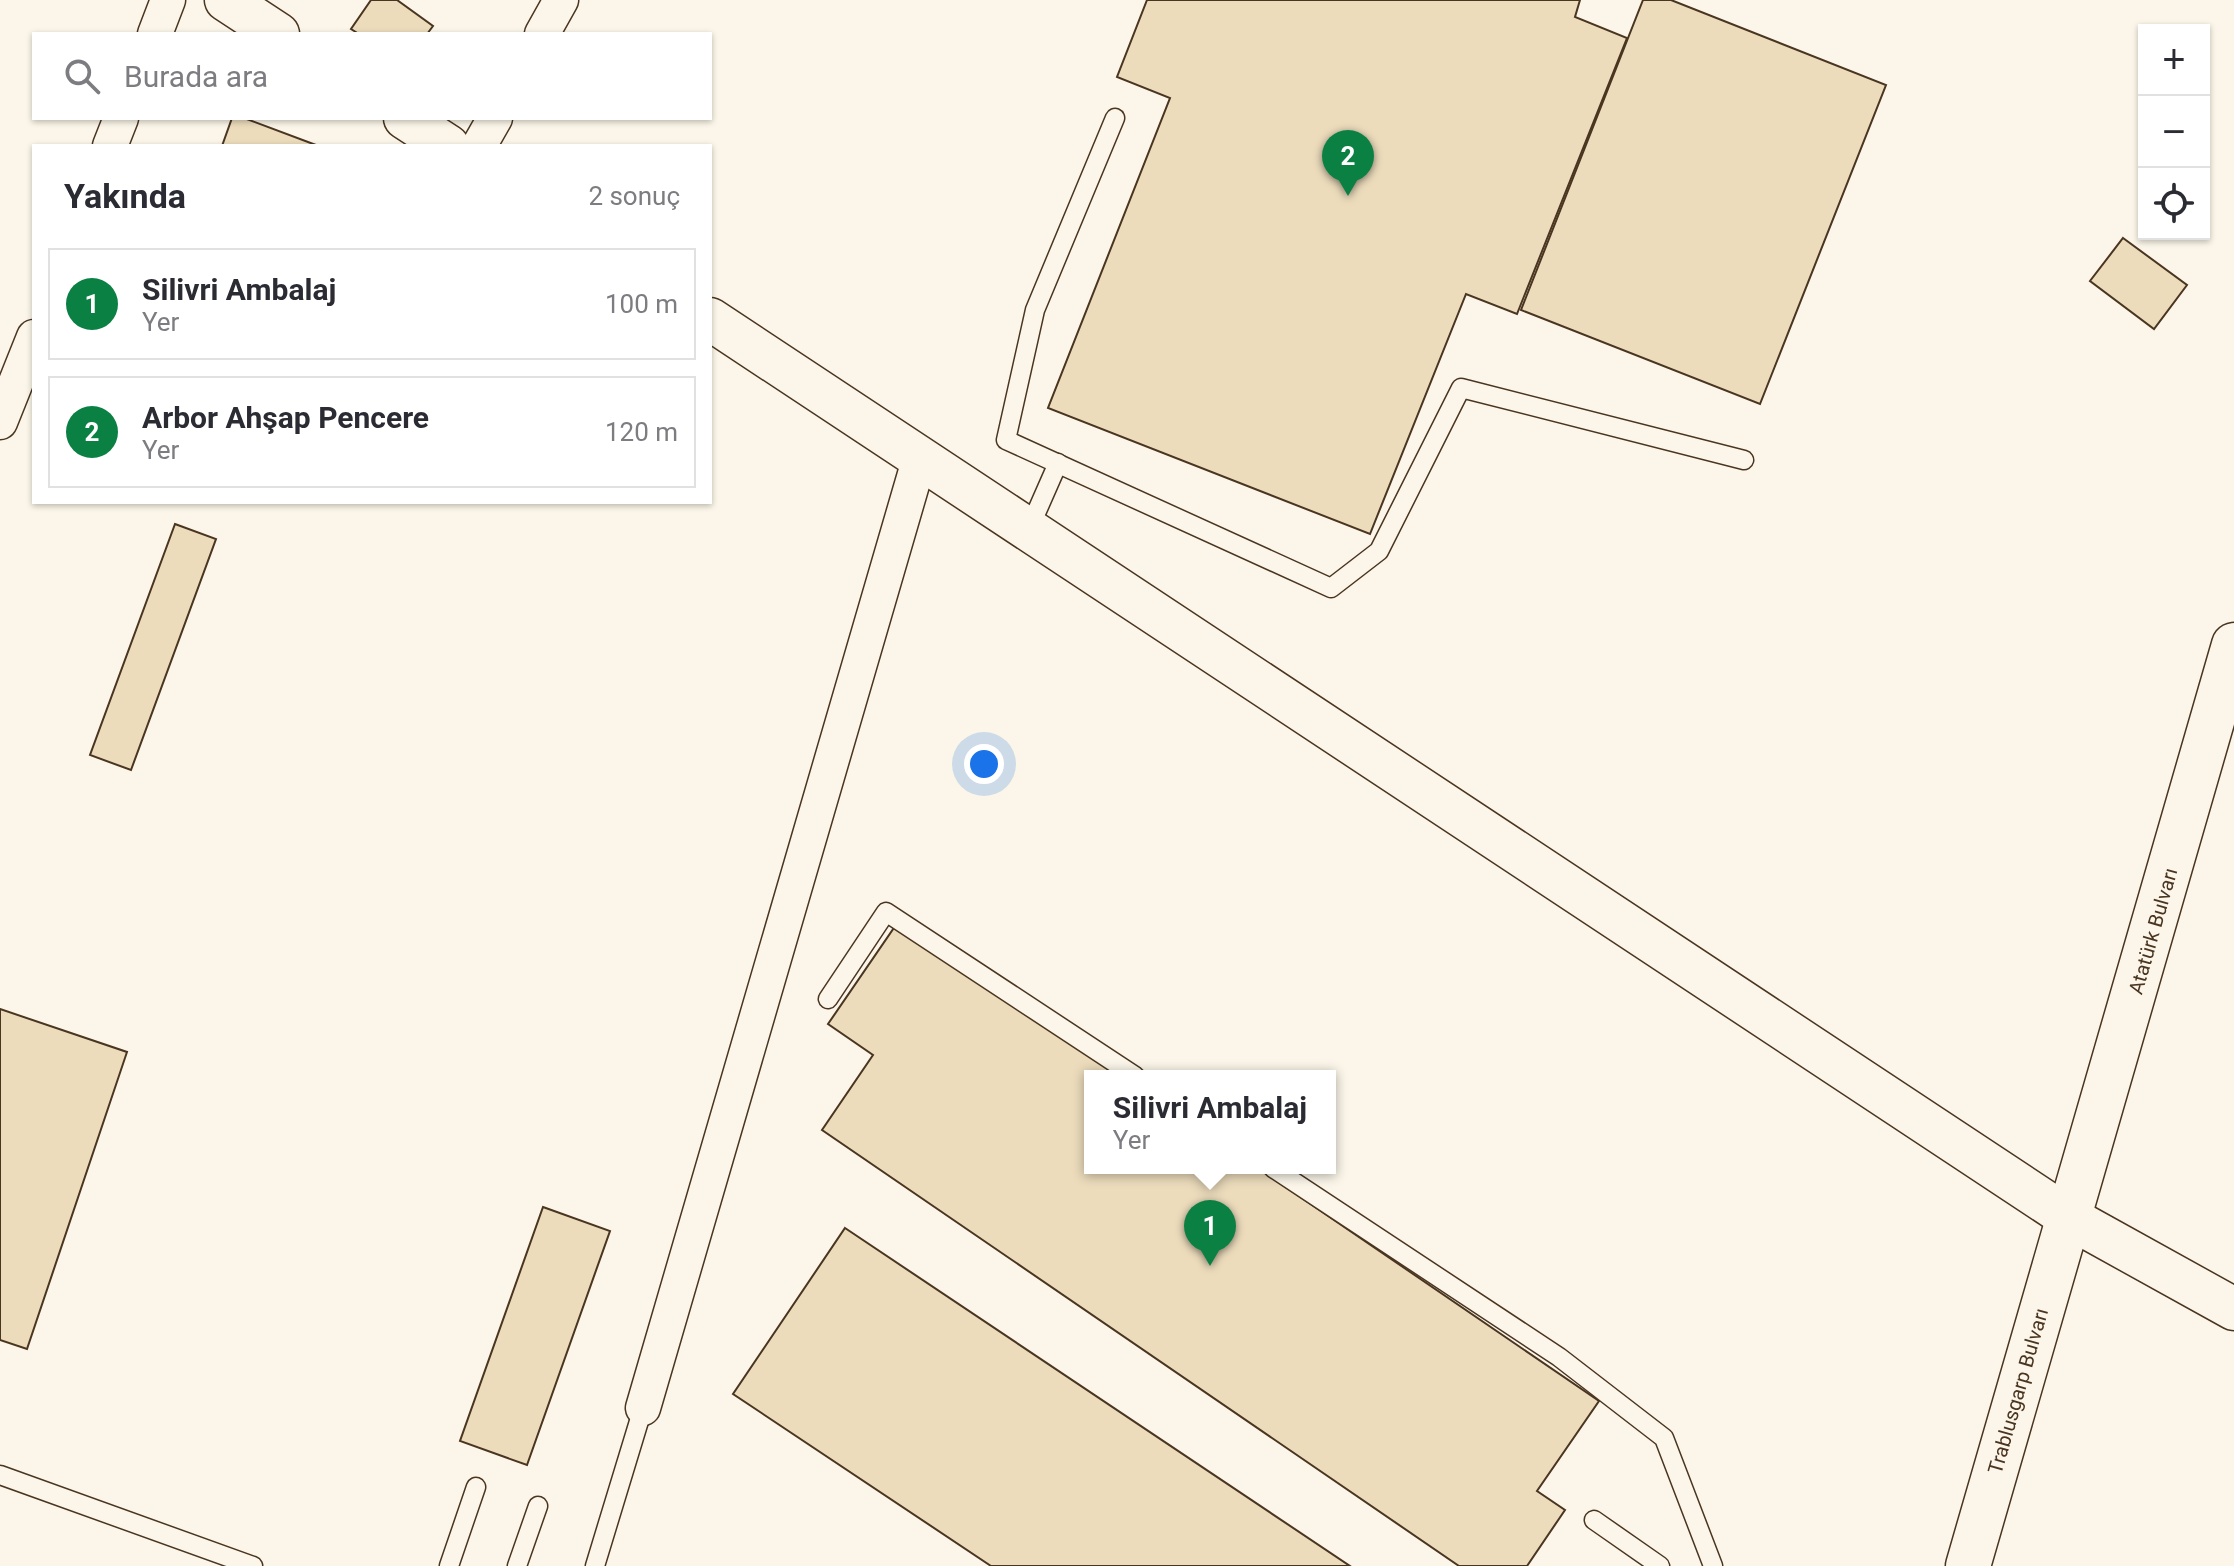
<!DOCTYPE html>
<html lang="tr">
<head>
<meta charset="utf-8">
<style>
  :root { --surface:#fff; --page:#f2f2f3; --text:#2b2b33; --muted:#7c7c81; --line:#e1e1e2; --accent:#0b8043 }
  body { margin:0; font-family:Roboto,sans-serif; background:var(--page); color:var(--text) }
  .controls { position:absolute; right:24px; top:24px; display:grid; overflow:hidden; border-radius:0px; box-shadow:0 2px 6px #0004 }
  .controls button { width:72px; height:72px; display:grid; place-items:center; padding:0; border:0; border-bottom:2px solid var(--line); background:var(--surface); color:var(--text); font:40px sans-serif }
  .you { position:absolute; left:984px; top:764px; width:28px; height:28px; margin:-20px; border:6px solid #fff; border-radius:50%; background:#1a73e8; box-shadow:0 0 0 12px #1a73e833 }
  .badge { display:grid; place-items:center; width:52px; height:52px; border-radius:50%; background:var(--accent); color:#fff; font-size:26px; font-weight:700 }
  .pin { position:absolute; translate:-50% -66px; filter:drop-shadow(0 2px 4px #0008) }
  .pin::after { content:''; position:absolute; top:42px; width:28px; height:24px; background:inherit; clip-path:polygon(0 0,100% 0,50% 100%) }
  .popup { position:absolute; left:1084px; top:1070px; width:252px; height:104px; box-sizing:border-box; display:grid; place-content:center; border-radius:0px; background:var(--surface); filter:drop-shadow(0 2px 6px #0005); font-size:26px; white-space:nowrap; color:var(--muted) }
  .popup b { font-size:30px; color:var(--text) }
  .popup::after { content:''; position:absolute; left:50%; top:100%; margin-left:-16px; border:16px solid transparent; border-top-color:var(--surface) }
  .list { margin:0; padding:0; list-style:none }
  h2 { display:flex; justify-content:space-between; align-items:center; height:104px; margin:0; padding:0 32px; font-size:34px }
  h2 small { font-size:26px; font-weight:400; color:var(--muted) }
  .list li { display:grid; grid-template-columns:52px 1fr auto; gap:24px; align-items:center; box-sizing:border-box; height:112px; margin:0 16px 16px; padding:0 16px; border:2px solid var(--line); border-radius:0px }
  .list b { display:block; font-size:30px; white-space:nowrap }
  .list p { margin:0; font-size:26px; white-space:nowrap; color:var(--muted) }
  .list em { font-size:26px; font-style:normal; color:var(--muted) }
  .icon { flex:none; width:44px; height:44px; fill:none; stroke:currentColor; stroke-width:2; stroke-linecap:round; stroke-linejoin:round }
  .map { position:relative; flex:none; width:2234px; height:1566px; overflow:hidden }
  .search { position:absolute; background:var(--surface); box-shadow:0 2px 6px #0004; left:32px; top:32px; width:680px; height:88px; display:flex; align-items:center; gap:20px; box-sizing:border-box; padding:0 28px; border-radius:0px; color:var(--muted); font-size:30px }
  .panel { position:absolute; background:var(--surface); box-shadow:0 2px 6px #0004; left:32px; top:144px; width:680px; height:360px; border-radius:0px }
  .map>svg:first-child { display:block }
  .building { fill:#ecdcbc; stroke:#4a3520; stroke-width:2 }
  .lines { fill:none; stroke-linecap:round; stroke-linejoin:round }
  .service-casing { stroke:#4a3520; stroke-width:21 }
  .minor-casing { stroke:#4a3520; stroke-width:37 }
  .tertiary-casing { stroke:#4a3520; stroke-width:45 }
  .secondary-casing { stroke:#4a3520; stroke-width:47 }
  .service { stroke:#fbf6e9; stroke-width:18 }
  .minor { stroke:#fbf6e9; stroke-width:34 }
  .tertiary { stroke:#fbf6e9; stroke-width:42 }
  .secondary { stroke:#fbf6e9; stroke-width:44 }
  .labels { text-anchor:middle; dominant-baseline:central; stroke-width:6; stroke-linejoin:round; paint-order:stroke }
  .street-label { font-size:20px; fill:#4a3520; stroke:#fbf6e9 }
</style>
</head>
<body>
<div class="map">
<svg width="2234" height="1566" viewBox="0 0 2234 1566">
  <rect width="100%" height="100%" fill="#fbf6e9"/>
  <g class="building">
    <path d="M371,0h26l36,26 -6,8h-68l-8,-5z"/>
    <path d="M1147,0h433l-5,17 52,21 -110,276 -51,-20 -96,240 -322,-126 122,-310 -53,-21z"/>
    <path d="M1643,0h28l215,85 -126,319 -239,-94z"/>
    <path d="M232,118h12l72,27 -94,1z"/>
    <path d="M2123,238l64,47 -33,44 -64,-48z"/>
    <path d="M175,524l41,15 -85,231 -41,-15z"/>
    <path d="M898,922l225,154h-33v92h168l341,233 -62,90 28,19 -38,56h-68l-637,-436 51,-75 -45,-31z"/>
    <path d="M0,1009l127,43 -100,297 -27,-9z"/>
    <path d="M543,1207l67,24 -83,234 -67,-24z"/>
    <path d="M845,1228l505,338h-359l-258,-172z"/>
  </g>
  <g class="lines">
    <g class="service-casing">
      <g id="service">
        <path d="M1115,118l-80,192 -29,130 325,148 48,-37 82,-163 283,72"/>
        <path d="M1029,529l29,-66"/>
        <path d="M828,999l58,-87 249,164"/>
        <path d="M1273,1168l286,189 105,81 49,128"/>
        <path d="M0,1475l253,91"/>
        <path d="M1594,1520l66,46"/>
        <path d="M449,1566l27,-79"/>
        <path d="M517,1566l21,-60"/>
        <path d="M595,1566l48,-158"/>
      </g>
    </g>
    <g class="minor-casing">
      <g id="minor">
        <path d="M155,34l13,-34"/>
        <path d="M542,34l19,-34"/>
        <path d="M110,146l11,-28"/>
        <path d="M479,146l16,-28"/>
        <path d="M0,422l34,-85"/>
        <path d="M643,1408l277,-951"/>
      </g>
    </g>
    <g class="tertiary-casing">
      <g id="tertiary">
        <path d="M226,0l52,34"/>
        <path d="M405,118l43,28"/>
        <path d="M710,319l1358,898 166,92"/>
      </g>
    </g>
    <g class="secondary-casing">
      <path id="secondary" d="M1968,1566l266,-921"/>
    </g>
    <use href="#service" class="service"/>
    <use href="#minor" class="minor"/>
    <use href="#tertiary" class="tertiary"/>
    <use href="#secondary" class="secondary"/>
  </g>
  <g class="labels">
    <g class="street-label">
      <text transform="translate(2153 931) rotate(-74)">Atatürk Bulvarı</text>
      <text transform="translate(2018 1391) rotate(-74)">Trablusgarp Bulvarı</text>
    </g>
  </g>
</svg>
<div class="controls">
<button>+</button>
<button>−</button>
<button><svg class="icon" aria-label="locate" viewBox="0 0 24 24"><circle cx="12" cy="12" r="6"/><path d="M12 2v4M12 18v4M2 12h4M18 12h4"/></svg></button>
</div>
<div class="you"></div>
<div class="pin badge" style="left:1210px;top:1266px">1</div>
<div class="popup"><b>Silivri Ambalaj</b>Yer</div>
<div class="pin badge" style="left:1348px;top:196px">2</div>
<div class="search"><svg class="icon" aria-label="search" viewBox="0 0 24 24"><circle cx="10" cy="10" r="6"/><path d="M15 15l6 6"/></svg>Burada ara</div>
<section class="panel">
<h2>Yakında<small>2 sonuç</small></h2>
<ul class="list">
<li><span class="badge">1</span><div><b>Silivri Ambalaj</b><p>Yer</p></div><em>100 m</em></li>
<li><span class="badge">2</span><div><b>Arbor Ahşap Pencere</b><p>Yer</p></div><em>120 m</em></li>
</ul>
</section>
</div>
</body>
</html>
